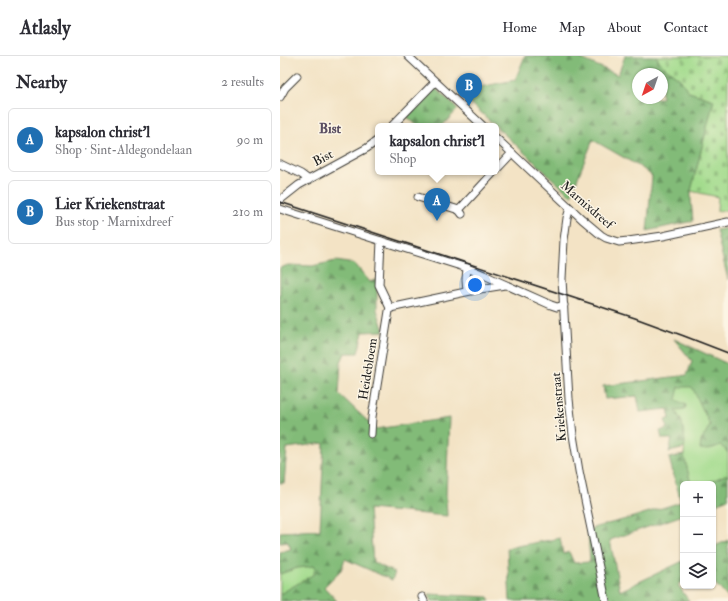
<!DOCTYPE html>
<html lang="en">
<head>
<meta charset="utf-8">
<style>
  :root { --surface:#fff; --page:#f7f7f7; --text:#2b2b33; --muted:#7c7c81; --line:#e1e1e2; --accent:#1f6fb2 }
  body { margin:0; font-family:"IM FELL Double Pica",serif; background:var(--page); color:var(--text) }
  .controls { position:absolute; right:12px; bottom:12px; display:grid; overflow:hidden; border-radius:6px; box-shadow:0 1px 3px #0004 }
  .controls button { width:36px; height:36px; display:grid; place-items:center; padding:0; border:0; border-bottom:1px solid var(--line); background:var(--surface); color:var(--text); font:20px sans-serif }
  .compass { position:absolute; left:352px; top:12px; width:36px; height:36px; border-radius:50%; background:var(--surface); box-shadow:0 1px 3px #0004; rotate:220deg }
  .you { position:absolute; left:195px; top:229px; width:14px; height:14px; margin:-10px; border:3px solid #fff; border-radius:50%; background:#1a73e8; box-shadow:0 0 0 6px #1a73e833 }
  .badge { display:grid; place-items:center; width:26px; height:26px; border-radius:50%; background:var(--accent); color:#fff; font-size:13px; font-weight:700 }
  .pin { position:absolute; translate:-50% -33px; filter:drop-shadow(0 1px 2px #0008) }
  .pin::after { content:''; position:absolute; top:21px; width:14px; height:12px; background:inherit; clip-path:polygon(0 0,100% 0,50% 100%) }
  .popup { position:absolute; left:95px; top:67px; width:124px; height:52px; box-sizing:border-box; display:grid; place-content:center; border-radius:6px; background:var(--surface); filter:drop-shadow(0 1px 3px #0005); font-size:13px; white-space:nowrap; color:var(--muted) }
  .popup b { font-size:15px; color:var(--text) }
  .popup::after { content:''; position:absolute; left:50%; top:100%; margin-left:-8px; border:8px solid transparent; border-top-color:var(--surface) }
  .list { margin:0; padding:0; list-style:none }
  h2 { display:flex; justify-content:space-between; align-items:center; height:52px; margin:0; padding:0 16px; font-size:17px }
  h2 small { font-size:13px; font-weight:400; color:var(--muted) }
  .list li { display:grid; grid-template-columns:26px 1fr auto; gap:12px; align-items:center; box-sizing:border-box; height:64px; margin:0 8px 8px; padding:0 8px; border:1px solid var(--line); border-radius:6px }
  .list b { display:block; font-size:15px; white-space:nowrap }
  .list p { margin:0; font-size:13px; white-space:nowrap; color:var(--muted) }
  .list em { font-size:13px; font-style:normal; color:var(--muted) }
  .icon { flex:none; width:22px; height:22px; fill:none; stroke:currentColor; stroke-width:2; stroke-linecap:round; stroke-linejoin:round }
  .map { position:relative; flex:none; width:448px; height:545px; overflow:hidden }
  header { display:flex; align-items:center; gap:24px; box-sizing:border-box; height:56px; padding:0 20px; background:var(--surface); border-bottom:1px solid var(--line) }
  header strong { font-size:19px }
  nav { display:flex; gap:22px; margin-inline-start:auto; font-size:14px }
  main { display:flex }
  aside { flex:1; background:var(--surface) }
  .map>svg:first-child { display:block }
  .forest { fill:url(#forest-firs); stroke:#4f6c4a; fill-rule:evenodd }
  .cemetery { fill:url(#cemetery-stones); stroke:#607c54 }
  .garden { fill:#a3db8d; stroke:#607c54 }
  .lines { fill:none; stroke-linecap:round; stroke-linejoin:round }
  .minor-casing { stroke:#3c3a35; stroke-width:9 }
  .minor { stroke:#fff; stroke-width:7 }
  .rail { stroke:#1c1c1c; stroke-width:1.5 }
  .labels { text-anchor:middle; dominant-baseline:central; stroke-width:3; stroke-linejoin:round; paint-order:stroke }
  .street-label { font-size:13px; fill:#1c1c1c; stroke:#fcf5e5 }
  .neighbourhood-label { font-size:14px; font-weight:bold; fill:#594d61; stroke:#fcf5e5 }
</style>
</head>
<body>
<header>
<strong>Atlasly</strong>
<nav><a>Home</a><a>Map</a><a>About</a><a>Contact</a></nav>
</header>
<main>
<aside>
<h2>Nearby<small>2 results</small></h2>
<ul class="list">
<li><span class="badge">A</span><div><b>kapsalon christ'l</b><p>Shop · Sint-Aldegondelaan</p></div><em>90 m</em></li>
<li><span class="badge">B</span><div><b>Lier Kriekenstraat</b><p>Bus stop · Marnixdreef</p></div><em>210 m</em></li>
</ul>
</aside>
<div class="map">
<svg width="448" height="545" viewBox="0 0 448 545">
  <defs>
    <pattern id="forest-firs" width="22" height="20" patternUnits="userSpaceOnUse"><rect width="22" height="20" fill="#82bb78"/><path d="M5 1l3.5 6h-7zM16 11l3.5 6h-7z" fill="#6a9762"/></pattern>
    <pattern id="cemetery-stones" width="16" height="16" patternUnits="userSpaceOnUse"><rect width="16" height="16" fill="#a3db8d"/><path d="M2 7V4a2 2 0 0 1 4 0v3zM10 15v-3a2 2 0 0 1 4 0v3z" fill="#8cbb79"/></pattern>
  </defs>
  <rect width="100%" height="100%" fill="#fcf5e5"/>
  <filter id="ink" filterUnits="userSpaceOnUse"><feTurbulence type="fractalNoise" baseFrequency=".025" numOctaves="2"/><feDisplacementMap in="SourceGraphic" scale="8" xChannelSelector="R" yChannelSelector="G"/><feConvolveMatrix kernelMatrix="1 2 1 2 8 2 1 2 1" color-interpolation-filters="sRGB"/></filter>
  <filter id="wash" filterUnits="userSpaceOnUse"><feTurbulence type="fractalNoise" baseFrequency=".012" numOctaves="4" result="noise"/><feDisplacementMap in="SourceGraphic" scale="16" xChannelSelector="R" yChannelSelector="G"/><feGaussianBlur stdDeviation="0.9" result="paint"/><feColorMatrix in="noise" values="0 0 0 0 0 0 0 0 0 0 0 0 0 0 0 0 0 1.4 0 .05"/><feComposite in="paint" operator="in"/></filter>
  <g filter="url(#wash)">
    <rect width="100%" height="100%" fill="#f3e3c5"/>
    <g class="forest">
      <path d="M245,0h50l43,19 7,-19h31l6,9 18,14 9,13 25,8 -23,91v9l2,21 -46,10 5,-55 -10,-8 -49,-28 -13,32 -9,24 -110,-102 4,-4 50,-10zM358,18h24v24h-24z"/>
      <path d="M154,31l24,22 -16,17h-24l-11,-9z"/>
      <path d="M448,172v52l-12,-50z"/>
      <path d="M56,205l19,3 15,18 7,-3v31l7,21 -21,1 -5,21h-13l-4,9 -2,32 37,35 73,-11 -3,79 1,19 -78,-7 4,53 22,11 -3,7 -47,-21 -4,11 -17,17 13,14h-57v-7l34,-21 1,-7 -17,2 -18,6v-22l11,-3 -3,-7 -8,1v-11l40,-2 4,-87 -37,5 -3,35h-4v-215l8,-3 24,1z"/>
      <path d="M394,283l54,25v16h-4l4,6v67l-7,-8 -13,5h-8l1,-9 9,-16 -7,-16 -27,-9 10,5 -1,4 -10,1 7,12 3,19v7l-16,4 3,-13h-10l-2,-8 8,-3 -3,-8 5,-2 -2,-9 -28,3 -3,-16 -32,3 -2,-13 84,-11 5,-14z"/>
      <path d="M404,399l7,29h-8v31l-73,25 10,51 63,-30v21l-5,3 11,16h-179l-3,-53 53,-10 3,16 6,-2 5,11 16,-1 -2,-28 4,-6 38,-10 51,-16 -12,-44z"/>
      <path d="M445,419h3v24l-15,6v-21h-8z"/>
      <path d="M448,484v58l-15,-17v-34z"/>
      <path d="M149,538l59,3 2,4h-58z"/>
    </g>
    <path class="cemetery" d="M376,0h72v154l-11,1 1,-14 -27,-6 23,-91 -25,-8 -9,-13 -18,-14z"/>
    <g class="garden">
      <path d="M399,331h13l18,38 -9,16 -1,8 8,1 13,-5 7,8v22h-3l-20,9h-14l-7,-29 1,-14 -3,-19 -7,-12 10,-1 1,-4 -10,-5z"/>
      <path d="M35,510l-1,8 -34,20v-20l18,-6z"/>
    </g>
  </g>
  <g filter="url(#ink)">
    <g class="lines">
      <g class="minor-casing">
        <g id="minor">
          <path d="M128,0l75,70"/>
          <path d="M0,41l5,-9 12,-12"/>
          <path d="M112,70l43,-44"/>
          <path d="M216,82l86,81 19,16 5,3 13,4 9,-1 35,-5 65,-14"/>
          <path d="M0,108l21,10 8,6"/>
          <path d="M216,114l16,-17"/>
          <path d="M138,141l41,13"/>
          <path d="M0,144l19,-15 68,-37 11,-8"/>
          <path d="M290,152l-3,10 -3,22 -2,39 7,120 4,36 6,36 27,130"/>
          <path d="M0,153l187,59 17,7 67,30 6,2 7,-2"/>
          <path d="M182,158l-3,-4 35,-38"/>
          <path d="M187,235l-1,-12 1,-11"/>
          <path d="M110,252l90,-19 25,-4"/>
          <path d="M91,378l1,-17 17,-106 1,-3 -11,-23 2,-44"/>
          <path d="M142,541l2,4"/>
        </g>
      </g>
      <use href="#minor" class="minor"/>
      <path class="rail" d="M0,146l355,116 49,18 44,17"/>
    </g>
  </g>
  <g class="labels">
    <g class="street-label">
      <text transform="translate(43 102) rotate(-28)">Bist</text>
      <text transform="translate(307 149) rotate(41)">Marnixdreef</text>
      <text transform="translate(88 313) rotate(-81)">Heidebloem</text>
      <text transform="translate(279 351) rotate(-95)">Kriekenstraat</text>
    </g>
    <g class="neighbourhood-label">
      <text x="50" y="72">Bist</text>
    </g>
  </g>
</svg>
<div class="controls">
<button>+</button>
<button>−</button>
<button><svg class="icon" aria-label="layers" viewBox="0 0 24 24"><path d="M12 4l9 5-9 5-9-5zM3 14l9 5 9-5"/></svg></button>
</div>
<svg class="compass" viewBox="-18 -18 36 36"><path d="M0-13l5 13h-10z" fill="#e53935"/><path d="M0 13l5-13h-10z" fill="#7c7c81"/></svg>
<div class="you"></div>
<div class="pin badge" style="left:157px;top:165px">A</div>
<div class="popup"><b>kapsalon christ'l</b>Shop</div>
<div class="pin badge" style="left:189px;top:50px">B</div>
</div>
</main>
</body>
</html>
